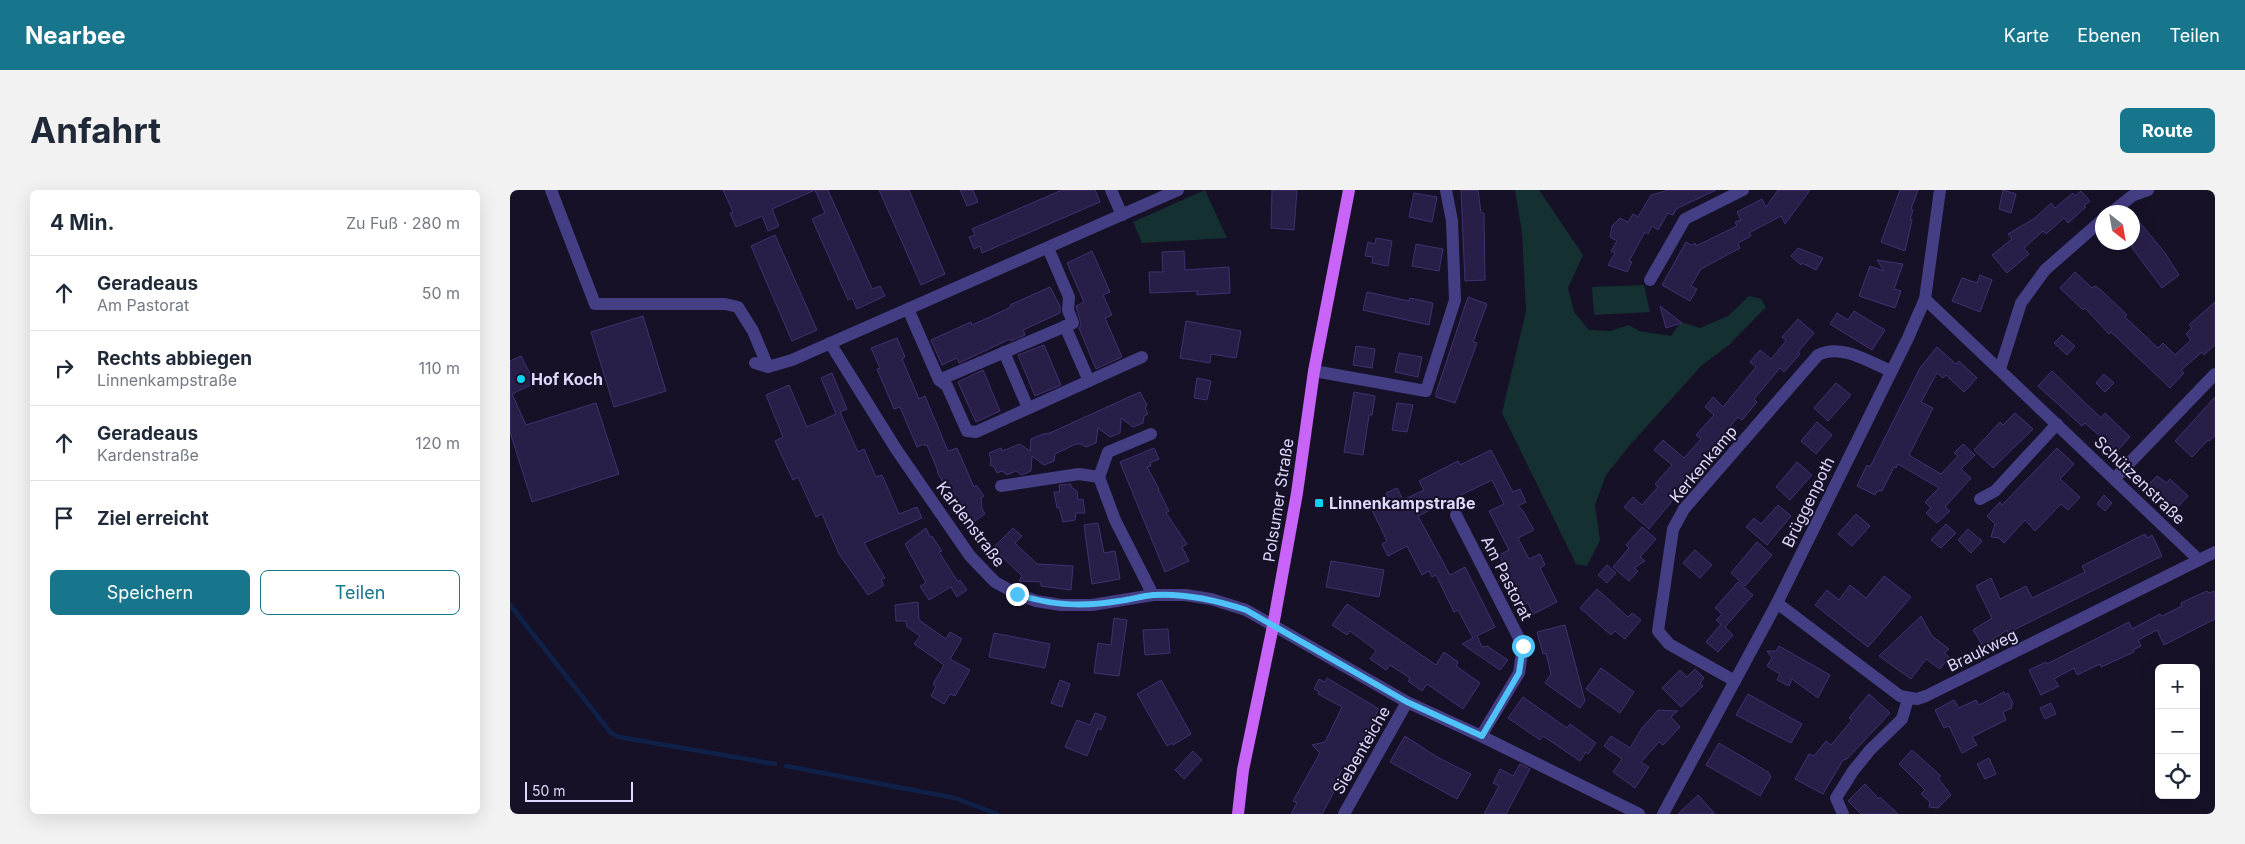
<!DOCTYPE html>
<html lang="de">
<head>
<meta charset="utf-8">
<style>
  :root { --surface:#fff; --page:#f2f2f3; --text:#1f2937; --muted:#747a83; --line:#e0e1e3; --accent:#17758c }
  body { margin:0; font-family:Inter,sans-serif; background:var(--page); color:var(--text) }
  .controls { position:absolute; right:15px; bottom:15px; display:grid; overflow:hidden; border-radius:8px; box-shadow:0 5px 20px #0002 }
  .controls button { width:45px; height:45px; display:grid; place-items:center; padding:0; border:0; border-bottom:1px solid var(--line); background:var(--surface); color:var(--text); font:25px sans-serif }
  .compass { position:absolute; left:1585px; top:15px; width:45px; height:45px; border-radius:50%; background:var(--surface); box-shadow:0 5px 20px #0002; rotate:149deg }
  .scale { position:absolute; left:15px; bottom:12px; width:108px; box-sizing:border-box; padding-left:5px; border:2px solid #dfd9fd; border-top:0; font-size:14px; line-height:18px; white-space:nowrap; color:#dfd9fd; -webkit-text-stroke:4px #161127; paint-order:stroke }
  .stop { position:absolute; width:15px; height:15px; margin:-11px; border:4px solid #4fc3f7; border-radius:50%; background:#fff }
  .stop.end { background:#4fc3f7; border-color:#fff; box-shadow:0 1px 5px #0008 }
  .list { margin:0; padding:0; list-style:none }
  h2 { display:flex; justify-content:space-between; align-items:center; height:65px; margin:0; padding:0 20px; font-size:21px }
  h2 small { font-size:16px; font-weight:400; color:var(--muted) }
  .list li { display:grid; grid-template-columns:32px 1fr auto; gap:15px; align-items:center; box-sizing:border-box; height:75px; padding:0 20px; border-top:1px solid var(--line) }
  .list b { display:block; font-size:19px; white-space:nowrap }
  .list p { margin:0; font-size:16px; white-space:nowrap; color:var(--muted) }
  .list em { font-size:16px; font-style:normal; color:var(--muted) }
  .actions { display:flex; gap:10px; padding:15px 20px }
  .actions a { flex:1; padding:11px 0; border:1px solid var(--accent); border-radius:8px; text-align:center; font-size:18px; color:var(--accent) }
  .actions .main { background:var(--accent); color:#fff }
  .icon { flex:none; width:28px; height:28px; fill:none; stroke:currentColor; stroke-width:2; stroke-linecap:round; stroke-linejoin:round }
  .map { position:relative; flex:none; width:1705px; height:624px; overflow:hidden; border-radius:8px }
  header { display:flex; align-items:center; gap:30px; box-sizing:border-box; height:70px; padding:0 25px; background:var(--accent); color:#fff }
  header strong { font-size:24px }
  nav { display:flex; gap:28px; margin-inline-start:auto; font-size:18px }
  .intro { display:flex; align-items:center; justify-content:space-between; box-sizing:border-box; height:120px; padding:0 30px }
  h1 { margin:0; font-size:35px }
  .button { padding:12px 22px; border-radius:8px; background:var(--accent); color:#fff; font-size:18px; font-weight:700 }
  main { display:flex; gap:30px; padding:0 30px }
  aside { flex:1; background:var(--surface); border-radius:8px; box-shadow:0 5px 20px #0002 }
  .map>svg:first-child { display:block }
  .green { fill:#143031 }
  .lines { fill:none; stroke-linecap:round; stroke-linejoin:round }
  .stream { stroke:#0f2148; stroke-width:4.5 }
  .building { fill:#281e47; stroke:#413172 }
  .minor { stroke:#443e84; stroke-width:12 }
  .major { stroke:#c865f8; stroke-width:12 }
  .route { stroke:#4fc3f7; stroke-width:6 }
  .poi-dot { fill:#0ed2f3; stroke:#161127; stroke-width:2 }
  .labels { text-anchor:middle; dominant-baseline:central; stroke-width:4; stroke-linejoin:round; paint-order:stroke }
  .poi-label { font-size:16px; font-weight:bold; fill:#dfd9fd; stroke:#161127; text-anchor:start }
  .street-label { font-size:16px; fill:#dfd9fd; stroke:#161127 }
</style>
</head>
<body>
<header>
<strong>Nearbee</strong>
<nav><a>Karte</a><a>Ebenen</a><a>Teilen</a></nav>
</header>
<div class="intro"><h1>Anfahrt</h1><a class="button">Route</a></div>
<main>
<aside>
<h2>4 Min.<small>Zu Fuß · 280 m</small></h2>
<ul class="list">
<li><svg class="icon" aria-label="ahead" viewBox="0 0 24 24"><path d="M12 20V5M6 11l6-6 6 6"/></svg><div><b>Geradeaus</b><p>Am Pastorat</p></div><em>50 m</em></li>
<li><svg class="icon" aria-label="right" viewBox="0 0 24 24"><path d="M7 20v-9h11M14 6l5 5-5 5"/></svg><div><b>Rechts abbiegen</b><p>Linnenkampstraße</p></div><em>110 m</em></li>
<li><svg class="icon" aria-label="ahead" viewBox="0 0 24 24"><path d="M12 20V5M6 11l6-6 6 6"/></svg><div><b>Geradeaus</b><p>Kardenstraße</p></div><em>120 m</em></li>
<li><svg class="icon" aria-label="arrive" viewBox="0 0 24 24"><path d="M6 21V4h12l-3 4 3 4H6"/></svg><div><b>Ziel erreicht</b></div></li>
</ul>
<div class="actions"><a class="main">Speichern</a><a>Teilen</a></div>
</aside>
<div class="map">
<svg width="1705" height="624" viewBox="0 0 1705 624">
  <rect width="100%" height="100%" fill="#161127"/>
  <g class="green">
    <path d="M695,0l22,48 -85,5 -9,-21z"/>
    <path d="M1005,0h24l44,65 -15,33 6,24 15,18 21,1 19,-6 10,6 32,5 10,-14 19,6 28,-12 21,-20 12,3 5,8 -37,38 -27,20 -72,80 -24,30 -11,30 5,35 -13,26 -11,-2 -74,-151 24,-102 -4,-78z"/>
    <path d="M1134,95l6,27 -56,3 -2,-28z"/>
  </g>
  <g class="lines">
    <g class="stream">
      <path d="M0,415l101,128 8,4 156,27"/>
      <path d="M276,576l169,32 42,16"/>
    </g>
  </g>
  <g class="building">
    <path d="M213,0h105l44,99 8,-3 5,10 -28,13 -5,-11 -4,2 -36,-81 13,-6 -10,-23 -43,19 7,17 -11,5 -6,-15 -26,11 -6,-14 3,-1z"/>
    <path d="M369,0h30l36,84 -24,11z"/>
    <path d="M450,0h13l5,12 -11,4z"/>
    <path d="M552,0h33l5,12 -118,51 -2,-7 -6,3 -5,-12 6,-2 -3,-6z"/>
    <path d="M762,0h25l-3,40 -23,-2z"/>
    <path d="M951,0h17l3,23h3l1,67 -20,1z"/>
    <path d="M1159,0h47l-40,19 -3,6 -5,-2 -10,17 -6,-4 -4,8 -3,-2 -16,29 3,1 -5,10 -19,-7 7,-12 -4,-2 6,-10 -7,-4 2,-11 8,-8 8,4 5,-8 5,3 13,-22z"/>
    <path d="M1268,0h32l-25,34 -4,-8 -32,17 2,3 -13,7 2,5 -39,21 -10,17 6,3 -7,12 -28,-16 24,-43 5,3 4,-2 1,3 41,-20 -2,-4 6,-2 -4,-8 25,-13 4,8z"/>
    <path d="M1390,0h18l-7,19 2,1 -3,10h2l-7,31 -24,-9z"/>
    <path d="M1493,0l13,4 -5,19 -12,-4z"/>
    <path d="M1571,1l9,10 -6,5 2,1 -18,16 -4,-5 -18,16 -3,-3 -19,17 5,6 -22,19 -15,-18 20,-16 -4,-5 27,-16 16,-15 4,5 18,-15 2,3z"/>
    <path d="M904,3l23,4 -5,25 -23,-5z"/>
    <path d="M1622,23l33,40 14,22 -17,13 -30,-40z"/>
    <path d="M265,45l42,95 -25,11 -41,-95z"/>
    <path d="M866,48l16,3 -4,25 -16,-3 1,-6 -8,-1 3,-14 7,2z"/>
    <path d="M906,54l27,5 -4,22 -27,-5z"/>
    <path d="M1288,58l25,10 -7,12 -14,-7 -1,2 -10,-9z"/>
    <path d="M582,61l18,41 -7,3 9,20 -7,3 17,39 -26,12 -17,-41 2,-4 -5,-18 8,-4 -17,-39z"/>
    <path d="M674,61l1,19 44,-3 1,26 -33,2v-4l-47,2 -1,-21h14l-1,-20z"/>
    <path d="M1367,70l26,4 -9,25 7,2 -6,17 -36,-12 11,-30 14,5z"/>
    <path d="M1565,82l17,16 3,-2 6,4 26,25 -2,2 33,31 5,-5 12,12 16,-15 -5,-6 6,-6 -3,-3 26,-23v43l-11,10 -2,-3 -21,18 3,3 -14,15 -59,-56 -2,2 -24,-26 -2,2 -23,-22z"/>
    <path d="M1470,85l12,5 -12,32 -28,-11 10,-23 15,5z"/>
    <path d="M540,97l10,19v7l-37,17 2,5 -14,6 -1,-2 -51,24 -2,-5 -15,7 -11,-25 40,-18 1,3 20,-9 19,-9 -1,-2z"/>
    <path d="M857,102l42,9 1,-3 23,5 -4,22 -66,-15z"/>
    <path d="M958,107l19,7 -14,38 4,1 -22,60 -19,-6v-4z"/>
    <path d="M1150,116l22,17 -16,5z"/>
    <path d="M1344,121l31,19 -13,20 -42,-26 7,-11 11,7z"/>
    <path d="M133,126l23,75 -52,16 -23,-75z"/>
    <path d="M1288,129l16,14 -16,19 2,2 -16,18 -4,-4 -26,31 3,3 -15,18 -4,-3 -27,31 4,3 -15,18 -3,-3 -27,31 3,3 -24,29 -25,-22 9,-10 9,8 16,-18 -3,-3 17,-19 -18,-15 9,-10 21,18 17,-19 -5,-4 18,-20 -9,-8 8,-10 10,10 33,-40 -6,-5 4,-5 6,-7 11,9 15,-18 -4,-4z"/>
    <path d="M676,131l55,10 -5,27 -25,-4 -1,9 -30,-5z"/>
    <path d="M1552,145l13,11 -8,9 -13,-12z"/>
    <path d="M387,148l8,19 -3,2 17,40 6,-3 23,55 9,-3 17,39 2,-2 8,11 -3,2 1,11 3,5 -15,10 -12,-11v-5l-21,-36 1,-1 -11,-26 -2,1 -1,-2 -7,3 -17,-40 -6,2 -17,-40 3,-1 -9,-20z"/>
    <path d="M534,155l17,40 -26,11 -17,-41z"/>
    <path d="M846,156l19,3 -3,19 -19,-3z"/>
    <path d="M1427,157l19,17 3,-3 18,17 -13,14 -18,-17 -3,3 -6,-5 -16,29 12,6 -24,47 32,19 17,-18 -4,-3 9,-9 12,11 -14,14 10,9 -26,29 5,4 -13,12 -11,-10 5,-5 -6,-6 14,-14 -41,-24 -2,4 -2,-1 -12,24h-5l-2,4 -18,-9 10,-21 3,2 50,-99z"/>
    <path d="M889,163l23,4 -4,20 -23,-5z"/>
    <path d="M11,166l14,27 -23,11 14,31 70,-22 23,71 -87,28 -22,-70v-71z"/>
    <path d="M473,180l17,41 -24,11 -18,-40z"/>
    <path d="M1542,181l49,47 4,-5 25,24 -13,14 -32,-28 -3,3 -44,-40z"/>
    <path d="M322,183l15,36 -7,3 18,40 6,-3 12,28 6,-2 17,39 18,-7 5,11 -58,25 21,35 -4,2 3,5 -16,10 -29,-41 -17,-40 -6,3 -18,-40 -5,3 -18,-39 8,-4 -17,-42 23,-10 18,42 29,-13 -15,-36z"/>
    <path d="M1594,184l10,9 -9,9 -9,-9z"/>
    <path d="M687,188l14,3 -4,19 -13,-2z"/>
    <path d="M1326,193l15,12 -23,26 -14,-13z"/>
    <path d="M630,202l7,13 -2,3 3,6 -4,2 -1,7 -10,4 -12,-9 -1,15 -10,4 -12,-9 -2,15 -10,4 -5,-3h-5l-21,10 -1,7 -10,4 -12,-9 -1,15 -9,4 -6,-4 -9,4 -5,-4 -5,2 -3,-6 -4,-2 1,-5 -2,-7 12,-5 1,3 18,-7 10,7 1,-12 12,-5 7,-1z"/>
    <path d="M844,202l21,4 -3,19h-3l-6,40 -19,-3z"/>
    <path d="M1705,207v39l-6,5 -1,-1 -16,17 -17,-16z"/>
    <path d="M887,213l16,2 -6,27 -15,-2z"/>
    <path d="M1505,223l18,16 -40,39 -19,-18 26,-28 3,3z"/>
    <path d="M1307,232l15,13 -16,19 -15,-13z"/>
    <path d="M644,258l5,11 -9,4 1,3 -4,1 12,22h-1l11,22 -3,2 21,31 -5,3 7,14 -24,11 -45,-110z"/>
    <path d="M1547,258l17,16 -14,15 20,18 -12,13 -7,-6 -26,27 -10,-11 -21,23 -5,-5 -8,-1 4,-13 -8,-8 13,-14 2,3z"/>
    <path d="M981,260l22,42 7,-3 6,13 -8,4 5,5 11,19 -16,8 11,21 11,-5 5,11 -5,3 17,34 -24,12 -5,-11 -3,1 -26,-49 10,-5 -20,-39 15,-7 -12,-24 -74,36 32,59 15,-8 30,60 -18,9 5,11 5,-1 21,14 -8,10 -38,-26 11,-6 -15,-28 -4,2 -18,-37 -4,2 -3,-6 -7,4 -15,-29 -19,10 -6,-12 5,-3 -15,-31 18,-9 -4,-8 11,-5 6,12 21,-10 -5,-9 39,-20 2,4z"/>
    <path d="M1287,272l15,13 -22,25 -14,-13z"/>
    <path d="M1647,286l10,7 3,-4 18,17 -13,14 -26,-26z"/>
    <path d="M561,294v3l6,4 1,9 5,-1 2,14h-9l-1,7 -12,2 -4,-15 -2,1 -3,-16h6l-1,-7z"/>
    <path d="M1594,305l8,8 -7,8 -8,-7z"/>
    <path d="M1268,315l13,11 -24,29 -21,-18 8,-9 7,6z"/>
    <path d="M1346,324l14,12 -18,20 -14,-12z"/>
    <path d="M588,333l6,30 11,-2 5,28 -28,5 -8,-59z"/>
    <path d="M1436,334l10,9 -15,15 -10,-8z"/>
    <path d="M1132,337l14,12 -16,18 5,4 -11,7 4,3 -9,10 -16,-14 16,-19 -3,-3z"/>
    <path d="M416,338l4,9 2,-1 10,15 -3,1 19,30 2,-2 7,10 -10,7 -6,-10 -22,13 -9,-14 6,-3 -21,-39z"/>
    <path d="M503,338l9,8 -7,7 22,21 36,2 -2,24 -30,-4v-4l-22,-1 3,-5 -29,-28z"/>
    <path d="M1458,339l14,12 -11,12 -13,-13z"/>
    <path d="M1635,344l2,4 5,-3 10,21 -154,77 -1,-3 -24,16 -10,-16 19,-12 -16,-32 15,-8 9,21 26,-13 6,12 53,-26 -3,-6z"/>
    <path d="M1247,352l15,13 -27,31 -14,-13z"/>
    <path d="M1185,360l17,15 -12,13 -17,-15z"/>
    <path d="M821,371l53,9 -5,27 -53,-10z"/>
    <path d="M1097,375l9,8 -9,10 -9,-8z"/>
    <path d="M1374,386l27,21 -43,50 -53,-42 12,-15 12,10 11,-15 16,13z"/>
    <path d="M1228,392l15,13 -28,32 8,8 -15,17 -12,-10 15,-18 -5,-4 6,-6 -7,-6z"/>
    <path d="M1087,399l31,28 4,-4 9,7 -16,19 -10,-8 -4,4 -31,-27z"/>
    <path d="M1697,401l2,2 6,-2v28l-51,26 -7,-15 -19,10 3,6 -8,4 1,2 -33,15 -1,-3 -23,11 -3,-7 -20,11 5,7 -18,9 -12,-25 17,-8 1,2 82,-42 3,7 28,-15 2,2 20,-10 -1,-3z"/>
    <path d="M408,412l1,18 27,19 4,-7 12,7 -12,20 20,11 -15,26 -5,-2 -6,10 -13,-8 5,-10 -3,-2 11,-19 -30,-21 6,-8 -13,-9 -1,-6h-10l-1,-16z"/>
    <path d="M837,414l89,61 8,-13 14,10 -2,4 24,17 -17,26 -36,-25 -5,7 -14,-10 2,-3 -20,-13 -4,5 -16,-11 6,-8 -3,-3 -23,-17 -3,4 -15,-10z"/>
    <path d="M1411,426l11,20 17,13 -5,4 5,4 -9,12 -14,-10 -15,20 -32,-23z"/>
    <path d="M604,428l13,2 -8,56 -25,-3 4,-30 13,2z"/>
    <path d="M1055,435l20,76 -5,7 -35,-25 6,-9 -5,-21 -3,1 -6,-22z"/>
    <path d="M658,439l2,24 -25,2 -2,-25z"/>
    <path d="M484,443l56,11 -5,24 -56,-11z"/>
    <path d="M1269,456l51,29 -12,23 -26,-19 -3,7 -12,-6 3,-6 -13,-8 5,-8 -5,-7h9z"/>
    <path d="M1091,478l33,24 -14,21 -34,-24z"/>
    <path d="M1185,479l9,9 -4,5 3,3 -22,21 -19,-19 18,-18 7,7z"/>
    <path d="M817,488l52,31 -32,59 -3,-2 -13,24 3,2 -12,22h-31l6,-11 -4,-2 27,-48 -8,-8 13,-3 17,-35 -24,-13 1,-2 -5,-3 5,-10 6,3z"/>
    <path d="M550,490l10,4 -8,23 -11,-4z"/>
    <path d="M651,490l30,54 -18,11 -1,-2 -5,3 -30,-52z"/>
    <path d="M1494,502l1,3 3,-2 5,11 -2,1 1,3 -9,4 3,8 -34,17 5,8 -15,8 -13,-27 -5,2 -9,-18 19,-10 5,8 17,-8 3,5z"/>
    <path d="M1238,504l54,30 -11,19 -55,-28z"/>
    <path d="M1359,504l21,19 -43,46 -4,1 -20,34 -28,-15 14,-25 5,2 12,-15 5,4 21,-25 -3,-2z"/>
    <path d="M1013,507l44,31 3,-4 26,19 -8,11 -2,-2 -6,9 -37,-25 -3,4 -32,-22z"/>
    <path d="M1541,513l5,11 -11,5 -5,-11z"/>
    <path d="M1148,520l20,1 -7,6 9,10 -17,18 -4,-3 -18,20 8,5 -14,21 -22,-16 9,-13 -18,-13 7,-10 19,12 12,-20z"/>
    <path d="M585,523l11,4 -5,13 -3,-2 -11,28 -22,-9 12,-27 13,5z"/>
    <path d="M895,546l32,21 34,17 -14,25 -67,-37z"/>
    <path d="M1209,553l49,29 3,5 -11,19 -54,-31z"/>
    <path d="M1402,560l29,26 -3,2 13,17 -13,13 -9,-1 1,-5 -9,-8 4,-4 -26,-26z"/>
    <path d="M683,561l9,9 -18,19 -9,-9z"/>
    <path d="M1479,568l7,16 -11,5 -8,-15z"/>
    <path d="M1010,574l10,5 -24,45h-22l15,-28 -6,-3 7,-14 13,7z"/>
    <path d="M1355,594l14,15 1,-2 18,17h-37l-13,-13z"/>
    <path d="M1188,605l17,19h-37z"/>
  </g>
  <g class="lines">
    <g class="minor">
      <path d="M41,0l44,114h130l13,3 15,24 15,36"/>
      <path d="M601,0l11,25"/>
      <path d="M1602,22l20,-16 16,-6"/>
      <path d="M1140,90l35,-61 58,-29"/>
      <path d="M1415,109l274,261"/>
      <path d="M398,119l31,71 8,6 20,45 9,1 166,-75"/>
      <path d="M555,136l24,55"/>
      <path d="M320,153l66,106 74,107 25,26 22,12 19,7 25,4h31l61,-10h32l26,4 35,11 161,92 74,34 158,78"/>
      <path d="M494,162l24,56"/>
      <path d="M245,173l13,4 24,-7 386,-170"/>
      <path d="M1490,179l21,-66 24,-33 57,-50"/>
      <path d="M804,181l112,20 29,-91 -3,-79 -6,-31"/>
      <path d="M429,190l134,-57 -5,-13 1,-13 -21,-49"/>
      <path d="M589,287l16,43 38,75"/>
      <path d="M1605,288l100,-104"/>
      <path d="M491,296l78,-12 20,3 9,-25 43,-18"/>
      <path d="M1470,309l15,-8 62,-67"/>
      <path d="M946,325l67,131 -4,27 -38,63"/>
      <path d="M1267,413l123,93 17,3 9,-3 289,-144"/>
      <path d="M1225,491l-66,-37 -11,-13 15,-102 11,-20 134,-154c23,-12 51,7 73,16"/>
      <path d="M834,624l63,-112"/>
      <path d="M1153,624l114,-211 131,-265 17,-39 15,-109"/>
      <path d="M1333,624l-7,-16 17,-27 17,-21 32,-31 6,-20"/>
    </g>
    <path class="major" d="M728,624l5,-44 30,-144 24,-133 17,-122 35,-181"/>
  </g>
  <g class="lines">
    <path class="route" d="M507,404c34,12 66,13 102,7 11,-1 22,-5 34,-6 33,-2 63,5 93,15l161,92 75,34 37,-63 4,-27"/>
  </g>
  <g class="poi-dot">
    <circle cx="11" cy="189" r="5"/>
    <rect x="804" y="308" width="10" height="10" rx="2.5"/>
  </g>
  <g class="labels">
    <g class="poi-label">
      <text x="21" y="189">Hof Koch</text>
      <text x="819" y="313">Linnenkampstraße</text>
    </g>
    <g class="street-label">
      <text transform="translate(1193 274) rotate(-50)">Kerkenkamp</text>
      <text transform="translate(1630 290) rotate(44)">Schützenstraße</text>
      <text transform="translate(768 310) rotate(-81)">Polsumer Straße</text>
      <text transform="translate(1298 312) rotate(-64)">Brüggenpoth</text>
      <text transform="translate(461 334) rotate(53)">Kardenstraße</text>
      <text transform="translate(997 388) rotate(63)">Am Pastorat</text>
      <text transform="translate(1472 460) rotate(-26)">Braukweg</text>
      <text transform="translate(851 560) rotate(-60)">Siebenteiche</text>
    </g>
  </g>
</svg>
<div class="controls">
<button>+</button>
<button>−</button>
<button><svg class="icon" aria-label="locate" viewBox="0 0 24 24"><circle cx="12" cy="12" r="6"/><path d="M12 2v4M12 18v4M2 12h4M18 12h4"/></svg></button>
</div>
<svg class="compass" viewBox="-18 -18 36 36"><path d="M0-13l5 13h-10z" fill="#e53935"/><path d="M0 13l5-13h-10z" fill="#747a83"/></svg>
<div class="scale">50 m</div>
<div class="stop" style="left:1013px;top:456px"></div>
<div class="stop end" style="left:507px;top:404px"></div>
</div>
</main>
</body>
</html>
